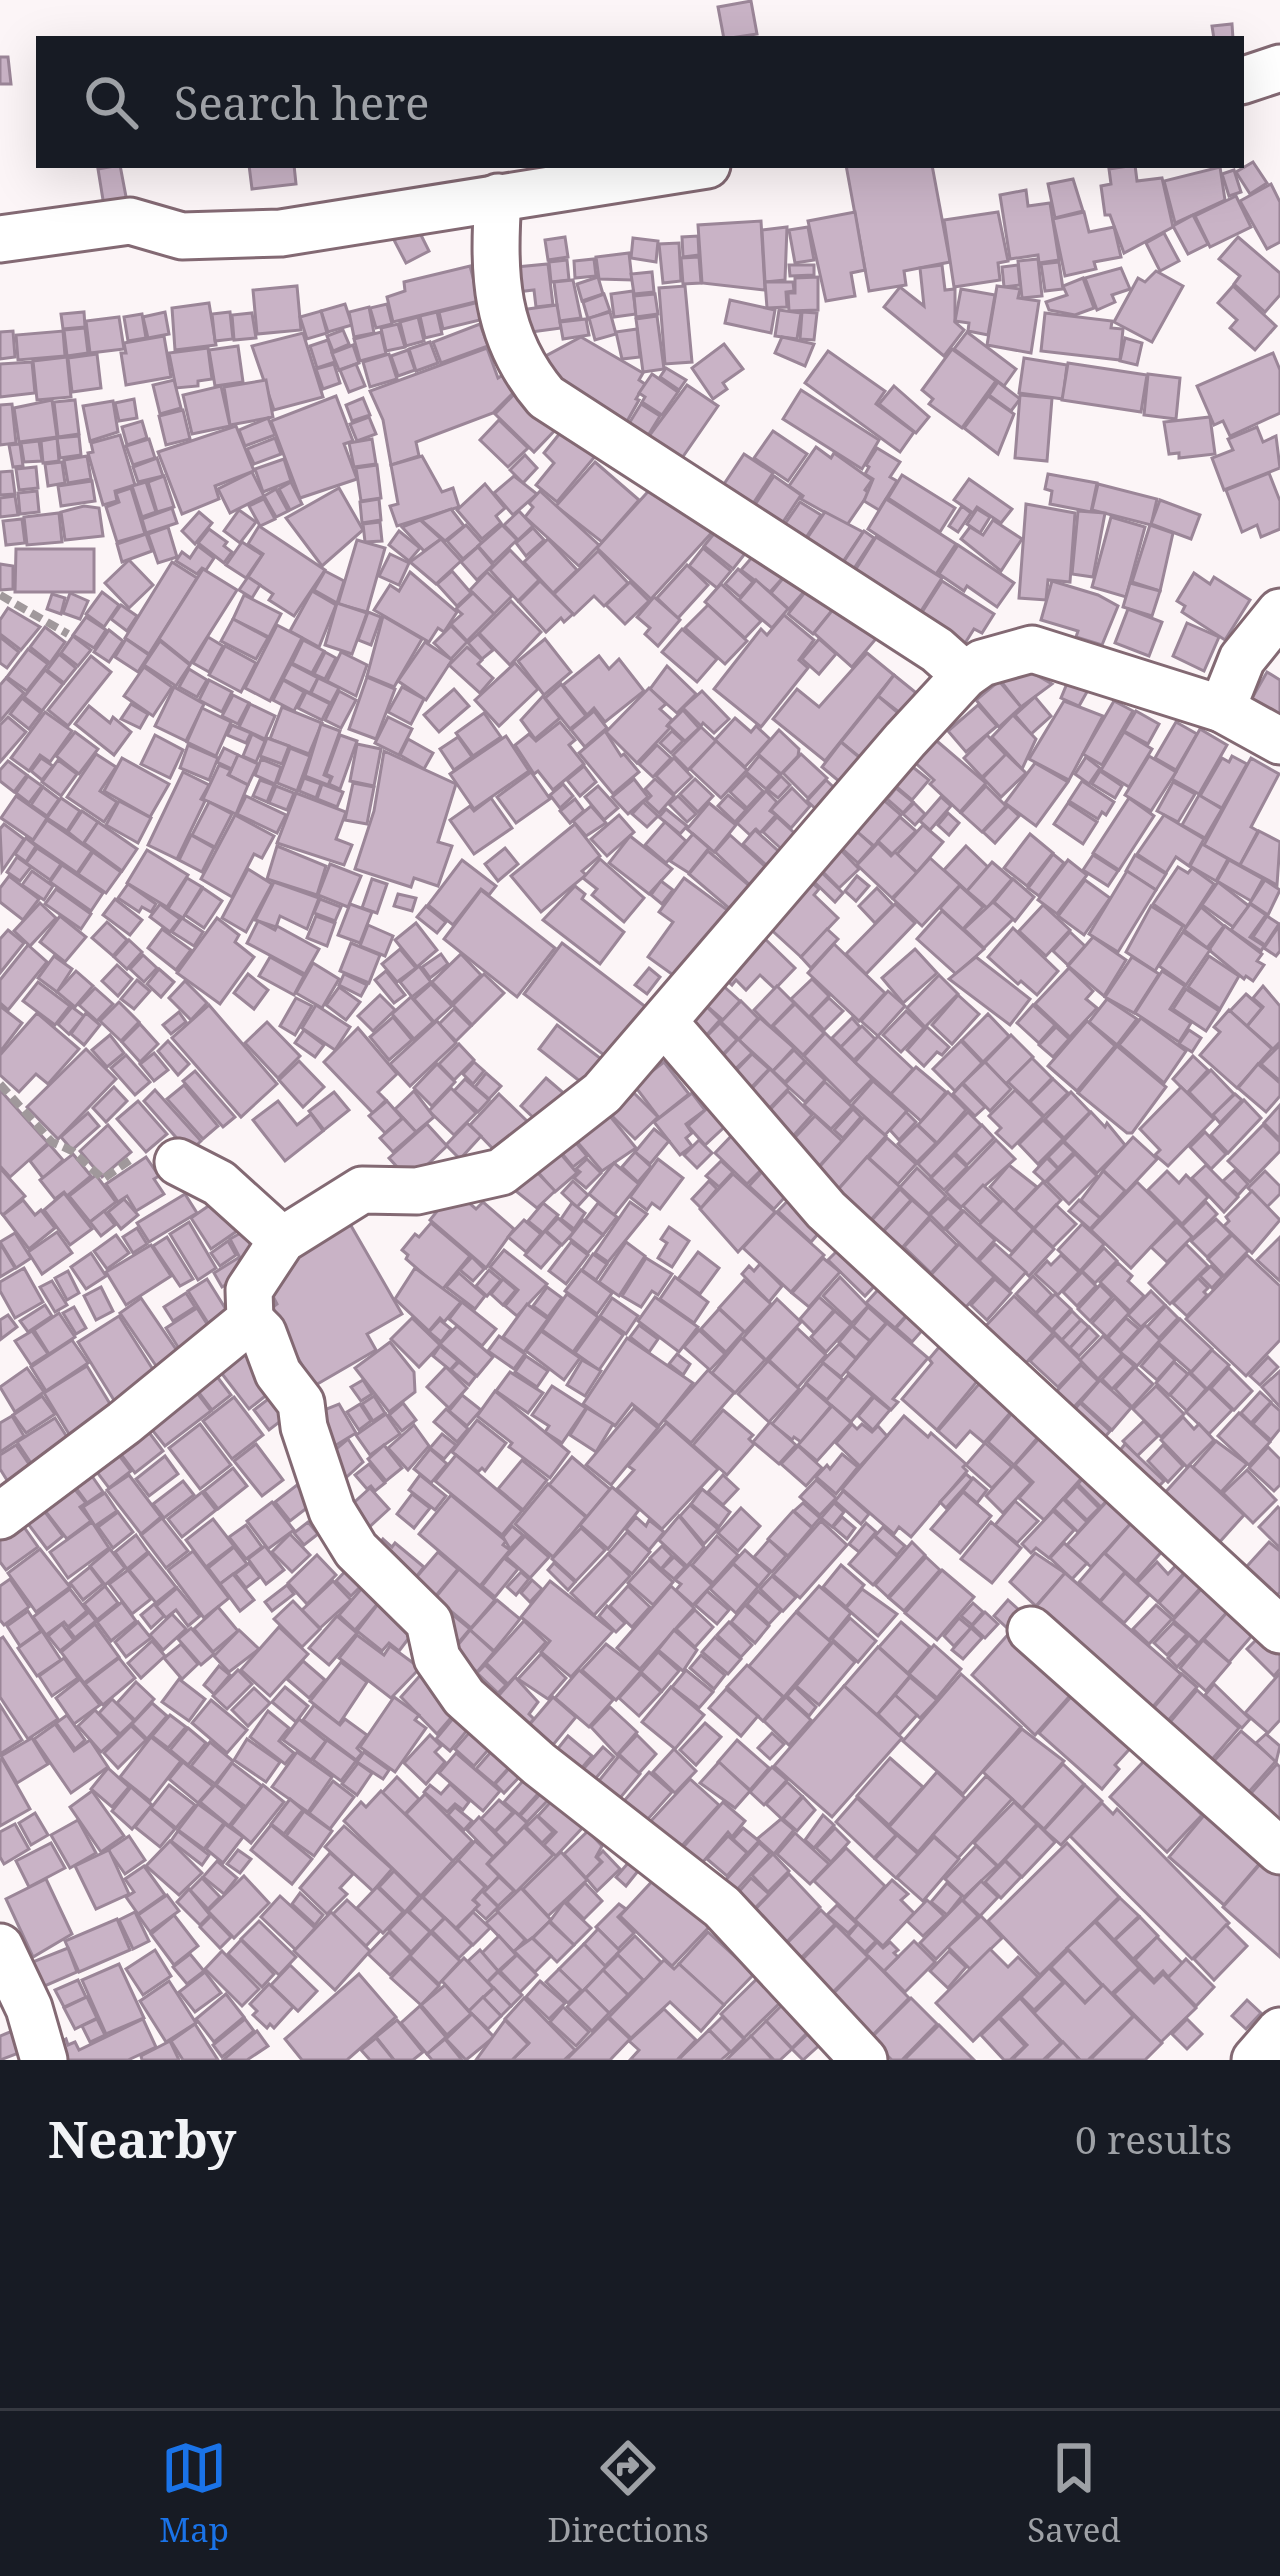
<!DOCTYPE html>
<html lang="en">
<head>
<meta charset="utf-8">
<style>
  :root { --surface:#171b24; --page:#20242c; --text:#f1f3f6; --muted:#9ea1a6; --line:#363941; --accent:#1a73e8 }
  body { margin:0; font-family:"Noto Serif",serif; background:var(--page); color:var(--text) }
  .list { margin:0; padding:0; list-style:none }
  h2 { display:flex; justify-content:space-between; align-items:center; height:156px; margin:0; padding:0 48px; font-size:51px }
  h2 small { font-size:39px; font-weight:400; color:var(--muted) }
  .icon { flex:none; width:66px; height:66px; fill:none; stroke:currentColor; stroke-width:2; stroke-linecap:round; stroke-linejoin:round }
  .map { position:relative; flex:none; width:1280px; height:2060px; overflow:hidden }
  .search { position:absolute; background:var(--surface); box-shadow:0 12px 48px #0002; left:36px; right:36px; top:36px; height:132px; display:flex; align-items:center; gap:30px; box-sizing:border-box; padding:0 42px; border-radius:0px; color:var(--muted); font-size:45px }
  .sheet { height:348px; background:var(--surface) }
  nav { display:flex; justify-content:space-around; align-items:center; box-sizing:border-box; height:168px; border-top:3px solid var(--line); background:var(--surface); font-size:33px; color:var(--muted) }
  nav a { display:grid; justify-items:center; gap:6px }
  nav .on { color:var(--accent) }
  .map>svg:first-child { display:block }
  .building { fill:#c9b3c6; stroke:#9b8698; stroke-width:3 }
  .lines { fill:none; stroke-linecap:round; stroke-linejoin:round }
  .minor-casing { stroke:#836973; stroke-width:51 }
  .path { stroke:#a0989b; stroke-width:8; stroke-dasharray:12 6; stroke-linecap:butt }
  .minor { stroke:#fff; stroke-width:45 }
</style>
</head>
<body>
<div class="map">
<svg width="1280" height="2060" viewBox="0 0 1280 2060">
  <rect width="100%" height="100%" fill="#fcf5f7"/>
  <g class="building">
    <path d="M751,1l6,33 -33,5 -6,-32z"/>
    <path d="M1232,24l1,15h-19l-2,-13z"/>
    <path d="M0,57h8l3,27h-11z"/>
    <path d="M1253,162l14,21 -17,11 -14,-22z"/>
    <path d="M120,165l7,37 -23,4 -6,-37z"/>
    <path d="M249,165h45l2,19 -44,5z"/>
    <path d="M846,165h86l18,97 -46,9 2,14 -37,6z"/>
    <path d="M1135,165l2,16 25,-3 11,49 -49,26 -14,-38h-5l-4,-29 10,-2 -2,-15z"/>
    <path d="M1220,167l5,33 -50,23 -11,-42z"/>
    <path d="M1234,170l7,22 -12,4 -7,-22z"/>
    <path d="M1073,179l10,32 -28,7 -7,-34z"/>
    <path d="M1271,184l9,18v40l-13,7 -27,-48z"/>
    <path d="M1026,190l2,16 22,-3 9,57 -20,3 -1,-8 -28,4 -10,-64z"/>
    <path d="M1236,196l15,31 -41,20 -15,-31z"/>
    <path d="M855,212l10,58 -14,3 4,23 -29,5 -18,-80z"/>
    <path d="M998,212l10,49 -10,2 2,17 -46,7 -10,-67z"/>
    <path d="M1084,212l5,20 25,-5 7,30 -27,5 2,7 -31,7 -12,-57z"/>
    <path d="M1193,215l15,29 -20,10 -15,-28z"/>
    <path d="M761,221l4,69 -63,-7 -4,-58z"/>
    <path d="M787,227l-2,53 -20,2 -3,-52z"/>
    <path d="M808,227l6,33 -19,3 -6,-33z"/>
    <path d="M418,229l11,22 -23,12 -12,-23z"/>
    <path d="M1164,233l15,28 -19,10 -14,-28z"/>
    <path d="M698,236l1,19 -16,2 -1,-20z"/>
    <path d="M565,237l3,20 -20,3 -3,-20z"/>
    <path d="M1238,237l42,36v22l-15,17 -31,-28 6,-8 -21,-17z"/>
    <path d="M633,238l25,3 -2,21 -25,-4z"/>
    <path d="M679,243l2,38 -18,2 -4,-39z"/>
    <path d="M629,253l3,27 -33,-1 -3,-22z"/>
    <path d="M699,257l2,26 -18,1 -2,-26z"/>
    <path d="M594,259l2,17 -21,2 -1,-17z"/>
    <path d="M1038,259l4,37 -20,2 -4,-37z"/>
    <path d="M567,260l2,20 -18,2 -2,-20z"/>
    <path d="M1059,262l4,27 -18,2 -4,-27z"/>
    <path d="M548,264l5,41 -17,2 -2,-17 -26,3 -4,-25z"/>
    <path d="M789,265h25v10l-24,1z"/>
    <path d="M942,265l3,25 10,-1v33l9,8 -20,26 -60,-49 16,-20 24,19 -4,-38z"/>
    <path d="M1018,265l2,20 -16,2 -2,-20z"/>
    <path d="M470,266l9,35 -86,21 -6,-25 18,-6 -1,-9z"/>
    <path d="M1121,268l9,21 -18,6 3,7 -18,8 -12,-32z"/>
    <path d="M1156,271l27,15 -31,56 -38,-20 24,-44 7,4z"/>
    <path d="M652,272l2,20 -20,2 -3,-20z"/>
    <path d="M598,277l5,17 -21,7 -5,-17z"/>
    <path d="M818,277v33l-29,1 -1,-18h7v-15z"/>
    <path d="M1083,278l11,30 -19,7 -26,-5 -3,-8 21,-7 -4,-9z"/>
    <path d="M573,280l8,38 -22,3 -5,-39z"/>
    <path d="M765,282h28l1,9 -8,1 1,15 -20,1z"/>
    <path d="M297,286l4,44 -44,4 -4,-44z"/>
    <path d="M685,286l7,76 -27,2 -6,-76z"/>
    <path d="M997,286l23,3 -2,9 21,3 -8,52 -44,-8z"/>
    <path d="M1233,286l43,40 -21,24 -25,-22 7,-8 -19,-17z"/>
    <path d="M961,289l34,6 -7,40 -20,-4 1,-8 -14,-2z"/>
    <path d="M633,291l3,23 -22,3 -3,-23z"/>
    <path d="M604,294l6,17 -22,8 -5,-17z"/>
    <path d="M655,294l3,20 -22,3 -2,-21z"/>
    <path d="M730,300l45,10 -4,23 -46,-10z"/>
    <path d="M479,302l5,17 -41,10 -4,-17z"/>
    <path d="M209,303l7,42 -41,5 -3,-42z"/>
    <path d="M345,304l7,21 -24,7 -7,-21z"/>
    <path d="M387,304l5,20 -16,4 -6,-20z"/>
    <path d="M557,305l4,23 -45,6 -3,-23z"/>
    <path d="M369,307l5,26 -20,4 -5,-25z"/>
    <path d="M779,310l22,3 -4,26 -22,-3z"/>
    <path d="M321,311l6,22 -20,6 -7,-22z"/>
    <path d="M84,312l1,15 -22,2 -2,-15z"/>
    <path d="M165,312l4,22 -21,4 -5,-21z"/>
    <path d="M230,312l3,27 -18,2 -3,-27z"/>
    <path d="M437,312l5,22 -17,4 -5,-22z"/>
    <path d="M610,312l6,22 -21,6 -6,-22z"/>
    <path d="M802,312l15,1 -3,27 -14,-1z"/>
    <path d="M252,313l4,25 -22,2 -2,-25z"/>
    <path d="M1045,313l67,8 -1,7 12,1 -3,31 -79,-9z"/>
    <path d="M142,314l4,24 -18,3 -4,-24z"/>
    <path d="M657,316l7,53 -21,3 -7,-53z"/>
    <path d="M119,317l5,32 -34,4 -4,-32z"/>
    <path d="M418,317l6,24 -18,5 -6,-24z"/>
    <path d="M586,319l3,16 -26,4 -3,-17z"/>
    <path d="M398,324l7,23 -19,4 -5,-23z"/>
    <path d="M480,324l8,22 -47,17 -8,-21z"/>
    <path d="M85,328l3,25 -21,3 -3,-26z"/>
    <path d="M637,329l3,28 -18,2 -6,-27z"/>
    <path d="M343,330l6,14 -16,7 -6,-15z"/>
    <path d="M13,331l2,26 -15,2v-27z"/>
    <path d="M63,331l2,25 -47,4 -2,-25z"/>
    <path d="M381,332l5,22 -26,7 -6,-22z"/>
    <path d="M967,332l49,37 -12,17 -50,-37z"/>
    <path d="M303,333l20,64 -49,13 -22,-64z"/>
    <path d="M164,336l7,41 -45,8 -5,-32h5l-2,-10z"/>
    <path d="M581,337l62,36 -4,7 6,4 -9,15 3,1 -18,32 -87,-61 8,-13z"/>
    <path d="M782,337l32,7 -9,22 -30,-13z"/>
    <path d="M1125,338l17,5 -5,22 -17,-4z"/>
    <path d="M328,340l7,22 -18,6 -7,-22z"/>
    <path d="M430,342l8,21 -22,8 -7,-22z"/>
    <path d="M724,344l19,25 -20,14 4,6 -14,10 -21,-31z"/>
    <path d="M353,345l6,18 -20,7 -7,-17z"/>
    <path d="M238,346l5,36 -28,4 -6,-36z"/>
    <path d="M208,348l4,31 -14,2v5l-22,2 -7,-35z"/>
    <path d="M487,348l11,30 13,-8 9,16 -27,27 -77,29 3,14 -28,9 -8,-45 -13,-29z"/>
    <path d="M952,349l44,32 -34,47 -33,-24 4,-5 -11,-9z"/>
    <path d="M408,350l7,20 -17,6 -7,-20z"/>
    <path d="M828,351l57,40 -9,13 38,28 -14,20 -95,-69z"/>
    <path d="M1273,353l7,17v43l-50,23 -7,-15 -9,4 -17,-39z"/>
    <path d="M97,354l4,34 -29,4 -4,-34z"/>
    <path d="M389,354l8,25 -27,8 -7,-25z"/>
    <path d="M67,357l4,40 -34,3 -4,-39z"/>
    <path d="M1024,358l43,7 -4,34 -44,-6z"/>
    <path d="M32,362l3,31 -35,4v-33z"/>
    <path d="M1068,363l79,12 -6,37 -79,-12z"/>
    <path d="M334,364l6,19 -17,6 -7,-20z"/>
    <path d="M356,364l9,22 -16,6 -9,-22z"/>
    <path d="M666,368l20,12 -7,10 -19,-13z"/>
    <path d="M652,374l26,18 -16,23 -20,-13 3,-5 -6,-4z"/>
    <path d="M1148,374l32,4 -4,41 -32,-4z"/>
    <path d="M174,380l7,28 -21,6 -7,-29z"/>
    <path d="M266,380l7,37 -43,8 -6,-38z"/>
    <path d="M998,382l22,17 -9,12 -22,-16z"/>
    <path d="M523,385l38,39 -27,28 -39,-38z"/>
    <path d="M687,385l31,21 -36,52 -33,-22z"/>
    <path d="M221,386l9,40 -38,8 -9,-39z"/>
    <path d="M894,386l35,31 -13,16 -37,-29z"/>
    <path d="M801,390l78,50 -17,29 -79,-50z"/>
    <path d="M1020,395l32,3 -5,63 -32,-3z"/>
    <path d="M336,396l17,45 -9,3 13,35 -57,19 -29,-77z"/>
    <path d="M988,396l26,18 -16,40 -34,-26z"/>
    <path d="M363,398l7,17 -18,6 -6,-16z"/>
    <path d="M134,399l3,19 -18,3 -4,-18z"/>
    <path d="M52,400l5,37 -38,5 -5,-34z"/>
    <path d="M75,400l4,34 -21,3 -4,-35z"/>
    <path d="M113,401l5,31 -28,9 -7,-35z"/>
    <path d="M12,404l4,39 -16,2v-40z"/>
    <path d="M641,404l19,12 -16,26 -19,-12z"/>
    <path d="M183,410l7,29 -24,6 -7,-29z"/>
    <path d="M369,417l7,17 -19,7 -7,-17z"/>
    <path d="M1210,417l5,37 -36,4v-5l-10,1 -5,-32z"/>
    <path d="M268,418l7,17 -30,11 -6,-16z"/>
    <path d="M499,420l29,28 -20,19 -28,-27z"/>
    <path d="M142,421l5,17 -20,7 -5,-18z"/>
    <path d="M236,426l18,45 -39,15 4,13 -37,15 -24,-62z"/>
    <path d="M565,427l32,27 -40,48 -21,-17 18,-22 -10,-10z"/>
    <path d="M1257,427l6,15 13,-6 4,32 -56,22 -12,-32 21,-8 -5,-11z"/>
    <path d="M773,431l34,23 -19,27 -34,-23z"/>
    <path d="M120,435l15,50 -20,6 2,10 -14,4 -15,-52 5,-1 -2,-9z"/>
    <path d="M79,436l2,19 -21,3 -3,-20z"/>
    <path d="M57,438l2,23 -16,2 -2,-22z"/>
    <path d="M275,438l6,16 -27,10 -7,-15z"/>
    <path d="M149,439l6,19 -22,7 -7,-19z"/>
    <path d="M372,439l4,25 -22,3 -5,-24z"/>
    <path d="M39,441l3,20 -18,1 -3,-19z"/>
    <path d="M20,444l3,22 -10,1 -4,-22z"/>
    <path d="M816,447l15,11 3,-5 38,27 -7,10 4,3 -22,32 -46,-26 2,-3 -14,-10z"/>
    <path d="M877,448l23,14 -10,15 7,4 -18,29 -15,-9 9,-22 -8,-5 4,-7 -3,-2z"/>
    <path d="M744,454l29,19 -26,40 -29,-20z"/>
    <path d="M525,455l12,13 -14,15 -13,-13z"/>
    <path d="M87,456l4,23 -23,4 -4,-23z"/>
    <path d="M422,456l20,36 11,-4 6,19 -62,19 -7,-20 8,-2 -7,-39z"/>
    <path d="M157,458l6,18 -25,6 -5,-15z"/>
    <path d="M284,459l7,22 -28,11 -8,-23z"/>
    <path d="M62,462l3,21 -17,3 -3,-22z"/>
    <path d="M595,462l44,38 -37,42 -46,-36z"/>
    <path d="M377,465l4,33 -20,3 -5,-33z"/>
    <path d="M36,467l2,21 -19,2 -3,-21z"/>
    <path d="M12,471l3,23 -15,1v-23z"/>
    <path d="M252,472l12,24 -34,17 -12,-24z"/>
    <path d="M1269,473l11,28v28l-19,8 -4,-12 -15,7 -16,-42z"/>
    <path d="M1048,474l49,9 -6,29 -41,-8 2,-13 -7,-2z"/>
    <path d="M902,475l53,33 -15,24 -52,-34z"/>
    <path d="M164,476l10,31 -17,5 -9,-30z"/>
    <path d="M514,476l23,18 -24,21 -19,-22z"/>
    <path d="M774,476l27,19 -24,36 -27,-19z"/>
    <path d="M969,479l43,30 -11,14 -24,-16 -4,6 -19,-13z"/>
    <path d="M92,481l3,20 -34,5 -3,-20z"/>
    <path d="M146,482l10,30 -14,5 -10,-31z"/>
    <path d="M291,482l11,22 -12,6 -11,-21z"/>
    <path d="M485,484l20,24 -9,8 5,7 -19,16 -25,-29z"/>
    <path d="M1098,484l59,15 -6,26 -59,-15z"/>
    <path d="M654,485l62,43 -65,71 -54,-51z"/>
    <path d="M131,488l14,46 -28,8 -11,-35 13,-5 -3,-9z"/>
    <path d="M339,488l24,42 -41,36 -36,-48z"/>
    <path d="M276,489l12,22 -12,6 -12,-21z"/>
    <path d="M37,491l2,21 -19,2 -2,-21z"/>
    <path d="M540,491l59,54 -20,21 -54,-49 8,-10 -4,-4z"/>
    <path d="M15,496l3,19 -18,2v-19z"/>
    <path d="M264,499l11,20 -15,7 -11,-20z"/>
    <path d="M379,499l2,21 -19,3 -2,-21z"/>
    <path d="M886,499l70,45 -20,30 -68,-45z"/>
    <path d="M1160,500l40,15 -9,24 -40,-15z"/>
    <path d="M800,502l21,13 -20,30 -21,-14z"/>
    <path d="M1026,504l49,9 -5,69 -22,-2 -2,20 -27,-2z"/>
    <path d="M84,506l15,2 4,28 -38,4 -4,-28z"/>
    <path d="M962,506l9,7 -13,19 -9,-6z"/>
    <path d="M172,508l5,15 -31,10 -4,-14z"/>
    <path d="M451,509l13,17 -19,15 -24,-21z"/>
    <path d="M977,509l13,8 -10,16 -13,-9z"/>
    <path d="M239,510l17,12 -16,21 -16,-12z"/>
    <path d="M519,511l14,15 -15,14 -14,-15z"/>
    <path d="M1078,511l27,2 -12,64 -21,-3z"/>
    <path d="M199,512l13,11 -17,21 -13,-13z"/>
    <path d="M825,512l38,20 -29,43 -35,-25z"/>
    <path d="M59,513l3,29 -35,3 -3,-28z"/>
    <path d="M1111,517l34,10 -19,70 -34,-10z"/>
    <path d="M22,519l3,24 -19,2 -3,-24z"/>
    <path d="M420,520l21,19 -17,12 -22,-24z"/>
    <path d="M725,520l29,22 -21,27 -29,-23z"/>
    <path d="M993,520l29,19 -21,32 -40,-32 9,-12 13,8z"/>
    <path d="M380,522l2,19 -17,1 -2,-18z"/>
    <path d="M466,525l16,18 -19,16 -16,-18z"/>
    <path d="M502,525l15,15 -24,23 -15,-17z"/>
    <path d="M1150,525l23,8 -13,58 -28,-9z"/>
    <path d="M259,526l66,44 -31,46 -25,-16 4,-6 -25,-17 15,-23 -15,-10z"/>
    <path d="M168,527l9,30 -19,6 -10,-29z"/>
    <path d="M533,528l11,12 -18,16 -10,-13z"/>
    <path d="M209,529l18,13 -3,4 8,6 -8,11 -26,-20z"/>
    <path d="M399,531l21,17 -11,13 -20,-16z"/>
    <path d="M864,531l10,7 -27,41 -10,-7z"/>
    <path d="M146,534l6,17 -30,11 -5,-18z"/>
    <path d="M876,537l66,41 -28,44 -65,-42z"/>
    <path d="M441,539l20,22 -25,23 -26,-22z"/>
    <path d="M548,539l29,31 -24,23 -29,-31z"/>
    <path d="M357,540l28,8 -18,64 -29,-8z"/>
    <path d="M242,542l20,13 -16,23 -20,-13z"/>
    <path d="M958,545l56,38 -17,24 -30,-21 -3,5 -25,-17z"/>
    <path d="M198,546l16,12 -8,12 -4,-2 -5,6 -21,-13 6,-9 8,6z"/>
    <path d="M478,547l15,18 -16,15 -16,-18z"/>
    <path d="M703,548l28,23 -14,17 -28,-22z"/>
    <path d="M760,548l28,24 -18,20 -29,-22z"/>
    <path d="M16,549h78v43h-79z"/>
    <path d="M510,550l29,30 -21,21 -28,-31z"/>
    <path d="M598,551l30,32 -24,23 -10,-10 -20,19 -20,-21z"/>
    <path d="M390,554l19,9 -10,22 -20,-9z"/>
    <path d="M129,560l24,25 -24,23 -24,-25z"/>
    <path d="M172,562l25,16 -48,76 -24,-16z"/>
    <path d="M0,564l13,2v23l-13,1z"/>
    <path d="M687,565l21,20 -30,33 -21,-20z"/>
    <path d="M203,569l34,21 -47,74 -31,-25z"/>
    <path d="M738,569l15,13 -13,15 -15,-13z"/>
    <path d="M325,571l19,10 -7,22 -23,-13z"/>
    <path d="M452,571l19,22 -14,13 -20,-22z"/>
    <path d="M789,571l19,16 -19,22 -18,-16z"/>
    <path d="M410,572l47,40 -13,20 -6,-4 -9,14 -55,-32 16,-25 9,6z"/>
    <path d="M487,572l25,24 -18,18 -24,-24z"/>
    <path d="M1194,573l16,11 4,-7 36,23 -25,40 -43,-28 3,-6 -8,-5z"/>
    <path d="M248,577l12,8 -8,13 -13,-8z"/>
    <path d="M756,580l32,29 -16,19 -33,-28z"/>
    <path d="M540,581l33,33 -9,8 -3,-4 -15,14 -27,-30z"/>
    <path d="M942,581l52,33 -12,19 -8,-4 -12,19 -45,-28z"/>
    <path d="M1052,581l46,14 20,11 -16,39 -26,-8 2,-6 -37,-11z"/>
    <path d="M630,582l19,19 -24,23 -19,-19z"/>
    <path d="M1130,583l30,8 -8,25 -29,-9z"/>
    <path d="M721,584l40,37 -16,17 -40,-36z"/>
    <path d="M809,587l26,20 -22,27 -25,-20z"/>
    <path d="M312,591l24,14 -17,42 -29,-16z"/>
    <path d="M102,592l17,13 -15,22 -18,-13z"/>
    <path d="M70,593l18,8 -8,18 -17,-6z"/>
    <path d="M473,593l21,21 -27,27 -16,-17 11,-10 -6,-5z"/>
    <path d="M52,594l13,4 -4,16 -14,-5z"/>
    <path d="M244,595l37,19 -12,23 -36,-18z"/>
    <path d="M654,597l26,23 -22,26 -13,-12 5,-6 -13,-11z"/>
    <path d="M511,601l30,31 -31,33 -31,-32z"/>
    <path d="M337,603l30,10 -15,41 -27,-9z"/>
    <path d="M121,605l16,11 -10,15 -16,-12z"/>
    <path d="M708,605l39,36 -22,23 -40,-36z"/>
    <path d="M835,607l45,27 -28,33 -38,-34z"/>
    <path d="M8,608l32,19 -19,23 -21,-16v-14z"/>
    <path d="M1128,609l34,13 -13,34 -34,-13z"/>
    <path d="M368,612l13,5 -10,28 -13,-5z"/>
    <path d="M784,615l30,25 -15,20 9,8 -47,59 -47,-38 47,-60 6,6z"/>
    <path d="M383,616l39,23 -28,48 -27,-11z"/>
    <path d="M86,617l20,13 -12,18 -21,-13z"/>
    <path d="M233,619l35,19 -12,21 -35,-18z"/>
    <path d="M1187,623l32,14 -15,34 -31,-15z"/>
    <path d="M277,625l25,13 -32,63 -25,-13z"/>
    <path d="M451,626l16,16 -16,17 -17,-16z"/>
    <path d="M45,627l20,15 -15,21 -20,-16z"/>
    <path d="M682,629l35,30 -20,23 -35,-30z"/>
    <path d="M109,630l14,11 -14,21 -15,-10z"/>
    <path d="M478,634l15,16 -11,9 -14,-16z"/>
    <path d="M73,636l18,14 -13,16 -17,-13z"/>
    <path d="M0,637l19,15 -12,16 -7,-5z"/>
    <path d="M208,637l15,9 -14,26 -16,-9z"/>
    <path d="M126,639l23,16 -11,17 -23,-15z"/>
    <path d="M545,639l26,33 -27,23 -26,-34z"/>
    <path d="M819,639l17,15 -17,20 -17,-15z"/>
    <path d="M303,640l21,11 -12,22 -20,-10z"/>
    <path d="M160,641l30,24 -14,21 -32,-21z"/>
    <path d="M425,642l27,18 -26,40 -28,-19z"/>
    <path d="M225,646l31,17 -15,29 -32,-17z"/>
    <path d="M467,647l15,13 -4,4 15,14 -13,15 -31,-28z"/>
    <path d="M28,649l20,15 -21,27 -20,-14z"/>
    <path d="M325,652l11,6 -11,21 -11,-5z"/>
    <path d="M341,652l26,13 -11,31 -29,-15z"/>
    <path d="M867,653l27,22 -69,86 -52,-42 24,-30 22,18z"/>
    <path d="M59,654l17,14 -12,15 -17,-13z"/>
    <path d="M91,656l20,16 -43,54 -20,-16z"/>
    <path d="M599,656l10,13 10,-10 25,32 -39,31 -11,-14 -7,7 -24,-30z"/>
    <path d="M515,663l23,26 -39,37 -24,-26z"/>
    <path d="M291,664l27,14 -8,15 -27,-14z"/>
    <path d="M1019,665l33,19 -31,23 -21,-27z"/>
    <path d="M667,666l29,28 -19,19 -27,-24z"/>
    <path d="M144,667l28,20 -19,29 -29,-20z"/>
    <path d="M189,669l18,11 -10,17 -18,-10z"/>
    <path d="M45,670l18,14 -21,27 -18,-14z"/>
    <path d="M1267,672l13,8v37l-29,-17z"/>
    <path d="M1071,674l21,9 -13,23 -18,-8z"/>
    <path d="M894,675l26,21 -16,20 -26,-20z"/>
    <path d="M367,677l28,12 -19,50 -27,-10z"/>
    <path d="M6,678l18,15 -24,28v-36z"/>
    <path d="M318,678l21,10 -8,15 -20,-10z"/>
    <path d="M209,680l23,12 -10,20 -23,-12z"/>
    <path d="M283,680l21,12 -10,19 -21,-11z"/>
    <path d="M999,681l22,26 -22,20 -23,-27z"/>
    <path d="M561,684l25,32 -16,13 -25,-31z"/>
    <path d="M174,687l30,17 -18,37 -31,-15z"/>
    <path d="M402,687l22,12 -13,25 -23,-12z"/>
    <path d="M649,688l17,16 -6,5 12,11 -5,6 3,2 -33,35 -31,-31z"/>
    <path d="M454,689l15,17 -30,26 -15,-17z"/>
    <path d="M339,691l17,9 -15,28 -16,-8z"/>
    <path d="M702,691l27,28 -15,14 -11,-10 -2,3 -18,-18z"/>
    <path d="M306,692l24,12 -8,16 -24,-12z"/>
    <path d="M233,695l16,8 -11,21 -16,-8z"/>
    <path d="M543,696l17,22 -25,21 -14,-19z"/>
    <path d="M878,696l25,21 -35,47 -27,-22z"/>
    <path d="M1035,697l16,19 -20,18 -16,-19z"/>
    <path d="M22,698l19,15 -12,16 -19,-15z"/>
    <path d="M1064,701l39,15 -34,64 -40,-21z"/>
    <path d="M1114,701l19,10 -31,54 -19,-11z"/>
    <path d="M131,704l17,10 -8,14 -19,-9z"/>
    <path d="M250,704l25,12 -10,23 -26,-12z"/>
    <path d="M978,705l19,21 -31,26 -18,-21z"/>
    <path d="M89,706l21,17 3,-6 18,15 -17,23 -39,-31z"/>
    <path d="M282,707l40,16 -13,31 -39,-15z"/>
    <path d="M202,708l29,14 -15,34 -29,-14z"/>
    <path d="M683,710l16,18 -14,13 -17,-16z"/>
    <path d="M594,711l13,17 -22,19 -14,-17z"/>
    <path d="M1136,711l23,13 -11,20 -24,-13z"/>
    <path d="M45,712l27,19 -22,31 -10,-7 -11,16 -18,-13z"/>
    <path d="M484,713l17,24 -28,19 -17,-23z"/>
    <path d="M1013,715l23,24 -14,30 -30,-32z"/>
    <path d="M8,717l18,15 -26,30v-37z"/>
    <path d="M388,717l24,12 -13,26 -24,-12z"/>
    <path d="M735,718l16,14 5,-6 14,13 -25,28 -30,-27z"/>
    <path d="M560,722l15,18 -6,5 15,19 -31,26 -15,-19 -4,3 -19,-29 14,-11 7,7z"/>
    <path d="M1176,722l21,12 -21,36 -21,-12z"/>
    <path d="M321,724l19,7 -16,44 7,3 -3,7 -23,-9z"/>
    <path d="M232,725l19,8 -5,10 -19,-8z"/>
    <path d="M701,727l15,14 -28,29 -15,-15z"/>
    <path d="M1200,729l27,16 -28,49 -27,-15z"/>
    <path d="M779,730l20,19 -1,7 -17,18 -23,-20z"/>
    <path d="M605,731l16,25 3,-2 15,18 -26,22 -34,-41z"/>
    <path d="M672,731l11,10 -12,12 -11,-10z"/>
    <path d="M75,732l23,17 -19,25 -23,-18z"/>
    <path d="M1124,732l28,17 -23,38 -28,-17z"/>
    <path d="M252,734l13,7 -9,21 -13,-6z"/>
    <path d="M155,735l28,15 -13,28 -29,-14z"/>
    <path d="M340,735l17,6 -17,48 -11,-5 3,-7 -6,-3z"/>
    <path d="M987,735l19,20 -24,22 -18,-19z"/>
    <path d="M506,736l23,35 -55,38 -24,-35z"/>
    <path d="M931,736l55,47 -26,29 -30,-28 4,-4 -24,-22z"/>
    <path d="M458,737l14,20 -18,13 -14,-21z"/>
    <path d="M267,738l22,8 -7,18 -22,-8z"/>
    <path d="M408,739l25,14 -9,16 -24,-14z"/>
    <path d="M716,741l31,29 -26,28 -31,-29z"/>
    <path d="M841,742l24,20 -19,25 -24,-20z"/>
    <path d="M357,744l24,5 -7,37 -24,-5z"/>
    <path d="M188,745l30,13 -9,22 -29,-12z"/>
    <path d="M657,745l14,13 -18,19 -14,-13z"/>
    <path d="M224,748l14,7 -6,14 -15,-7z"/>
    <path d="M290,748l20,8 -13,35 -20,-8z"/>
    <path d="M384,751l72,33 -18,58 14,4 -14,40 -24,-8 -3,9 -56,-18 19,-58z"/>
    <path d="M96,754l20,13 -16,24 17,11 -13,20 -37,-25z"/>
    <path d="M801,754l26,24 -19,20 -25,-25z"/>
    <path d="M1006,754l20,19 -25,24 -18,-19z"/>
    <path d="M238,755l20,9 -10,21 -19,-10z"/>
    <path d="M759,756l21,18 -14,15 -20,-17z"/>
    <path d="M1149,756l27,16 -25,39 -26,-16z"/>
    <path d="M1232,756l15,8 -25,44 -22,-12 22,-38 7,4z"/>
    <path d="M1086,757l14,11 -11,16 -14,-10z"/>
    <path d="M41,758l12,8 -11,14 -11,-9z"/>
    <path d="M122,758l47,26 -19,33 -46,-26z"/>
    <path d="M674,758l18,19 -18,17 -18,-18z"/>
    <path d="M1251,758l28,16 -28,53 7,4 -18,34 -36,-20z"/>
    <path d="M261,759l20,8 -6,17 -20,-9z"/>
    <path d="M58,760l19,14 -16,22 -19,-14z"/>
    <path d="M8,761l19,14 -13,17 -14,-11v-11z"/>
    <path d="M1035,763l33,19 -32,44 -31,-23z"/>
    <path d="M909,764l20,16 -17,20 -19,-16z"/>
    <path d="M219,765l12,5 -3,5 20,10 -12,29 -33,-15z"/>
    <path d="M584,766l12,16 -16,14 -13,-16z"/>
    <path d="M1100,771l22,15 -7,12 -23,-14z"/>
    <path d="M183,772l26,13 -8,14 4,2 -28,58 -29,-14z"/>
    <path d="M531,772l19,27 -34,24 -19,-26z"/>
    <path d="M746,775l17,16 -16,17 -17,-16z"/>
    <path d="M28,776l14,10 -13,17 -13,-10z"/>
    <path d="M781,776l9,9 -12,13 -10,-8z"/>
    <path d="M304,778l17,6 -5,14 -17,-7z"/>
    <path d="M634,779l14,18 -20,17 -16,-17z"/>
    <path d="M655,779l19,17 -15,17 -13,-12 5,-5 -6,-7z"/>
    <path d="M695,779l18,17 -15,16 -18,-18z"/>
    <path d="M260,780l14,5 -7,17 -14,-6z"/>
    <path d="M826,780l18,17 -18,21 -19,-17z"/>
    <path d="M1082,781l32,21 -8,13 -4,-3 -4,7 -29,-18z"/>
    <path d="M1173,782l22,12 -17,28 -21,-11z"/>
    <path d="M353,783l21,4 -7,37 -22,-4z"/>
    <path d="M322,784l21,8 -6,15 -20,-8z"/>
    <path d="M563,784l10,12 -13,12 -10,-13z"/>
    <path d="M276,786l18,7 -7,17 -18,-7z"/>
    <path d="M598,786l20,22 -14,12 -19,-23z"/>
    <path d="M986,786l20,20 -24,26 -21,-19z"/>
    <path d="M43,787l16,12 -12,17 -16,-11z"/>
    <path d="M792,788l18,18 -19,22 -20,-18z"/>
    <path d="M896,788l17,14 -10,11 -16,-14z"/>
    <path d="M766,791l11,11 -7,9 6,4 -16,18 -4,-4 -6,6 -13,-12z"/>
    <path d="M296,793l50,19 -10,27 16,6 -8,20 -67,-22z"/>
    <path d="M728,795l18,15 -11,12 -17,-16z"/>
    <path d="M878,795l23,20 -27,31 -23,-19z"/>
    <path d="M1199,795l23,14 -17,29 -23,-13z"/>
    <path d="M16,796l31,22 -14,22 -32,-22z"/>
    <path d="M246,796l40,19 -9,18 -40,-19z"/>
    <path d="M678,796l18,18 -9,8 -18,-18z"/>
    <path d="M941,797l10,9 -21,24 -10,-9z"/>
    <path d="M61,798l19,13 -13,20 -20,-13z"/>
    <path d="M491,798l21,30 -38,26 -24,-34 20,-14 4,5z"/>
    <path d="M1129,798l25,18 -35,54 -26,-17z"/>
    <path d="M575,799l9,12 -14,12 -10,-12z"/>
    <path d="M119,801l32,17 -13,25 -32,-18z"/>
    <path d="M209,802l23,12 -17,33 -23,-12z"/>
    <path d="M643,802l15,14 -11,11 -15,-13z"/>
    <path d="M709,803l27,22 -22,27 -27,-23z"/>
    <path d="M914,803l11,11 -10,11 -12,-11z"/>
    <path d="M1068,803l29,19 -14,22 -29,-20z"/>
    <path d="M591,806l15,17 -20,13 -13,-15z"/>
    <path d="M1008,806l11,10 -24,27 -12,-11z"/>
    <path d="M666,809l21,17 -7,8 -21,-17z"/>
    <path d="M82,811l16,11 -15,22 -15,-12z"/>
    <path d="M948,813l11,10 -10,12 -11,-10z"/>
    <path d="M235,815l39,21 -12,22 -8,-4 -22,43 -31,-18z"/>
    <path d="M619,815l15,17 -27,24 -16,-17z"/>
    <path d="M1164,815l40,24 -15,27 -13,-9 -10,16 -29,-19z"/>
    <path d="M777,817l26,24 -14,15 -26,-24z"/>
    <path d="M900,817l16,14 -24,23 -14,-13z"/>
    <path d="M47,820l45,31 -15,22 -45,-31z"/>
    <path d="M98,822l39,27 -15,22 -38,-28z"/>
    <path d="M665,822l21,19 -20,22 -21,-18z"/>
    <path d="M4,824l20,15 -22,32 -2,-42z"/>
    <path d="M575,824l25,32 -18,15 4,4 -45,37 -30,-36z"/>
    <path d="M923,825l20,17 -26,30 -20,-18z"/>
    <path d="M853,828l20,18 -15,17 -20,-18z"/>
    <path d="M755,830l31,28 -12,14 -31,-28z"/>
    <path d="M1259,831l21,11 -3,43 -37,-20z"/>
    <path d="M693,834l16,14 -20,25 -19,-12z"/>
    <path d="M1030,834l23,19 -26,33 -23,-18z"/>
    <path d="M191,835l23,13 -12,24 -23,-12z"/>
    <path d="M730,835l40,36 -16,18 -39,-37z"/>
    <path d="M630,836l42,33 -23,25 -40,-31z"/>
    <path d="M26,838l10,8 -10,16 -11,-8z"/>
    <path d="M878,843l13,13 4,-4 22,21 -25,25 -35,-33z"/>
    <path d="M1202,844l26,15 -12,22 -26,-15z"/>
    <path d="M277,846l49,20 -9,29 -50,-16z"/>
    <path d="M966,846l22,21 -21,24 -23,-21z"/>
    <path d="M37,848l24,16 -11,16 -24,-17z"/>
    <path d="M505,848l13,16 -20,17 -13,-17z"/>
    <path d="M839,848l20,21 -20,19 -20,-20z"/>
    <path d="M147,850l41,25 -21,32 -40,-24z"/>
    <path d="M708,851l49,41 -20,23 -48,-41z"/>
    <path d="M93,852l28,20 -15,21 -28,-19z"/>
    <path d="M1053,854l11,9 -25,33 -11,-8z"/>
    <path d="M1093,855l25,16 -10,15 -25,-16z"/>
    <path d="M1135,855l31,19 -10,16 -30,-19z"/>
    <path d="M17,857l14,10 -11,14 -13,-9z"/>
    <path d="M930,858l30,27 -38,41 -29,-27z"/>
    <path d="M600,859l44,39 -20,24 -32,-27 5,-6 -14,-11z"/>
    <path d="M462,860l34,26 -7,9 -8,-6 -28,36 -25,-20z"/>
    <path d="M1068,860l19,15 -30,39 -19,-14z"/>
    <path d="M1229,860l34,19 -12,22 -34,-20z"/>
    <path d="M992,862l20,17 -25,29 -20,-17z"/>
    <path d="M330,864l31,12 -13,31 -30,-12z"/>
    <path d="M62,865l41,28 -12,18 -41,-29z"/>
    <path d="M1178,867l10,6 4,-5 22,16 -28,43 -33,-23z"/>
    <path d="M817,868l26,25 -8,9 -26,-25z"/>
    <path d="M248,869l24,15 -26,48 -24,-14z"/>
    <path d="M32,871l21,15 -9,14 -22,-15z"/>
    <path d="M1127,871l29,19 -38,62 -29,-18z"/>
    <path d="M9,876l30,23 -16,21 -23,-18v-14z"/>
    <path d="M857,876l12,10 -13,15 -11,-10z"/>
    <path d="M187,878l15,9 -19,31 -15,-9z"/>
    <path d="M684,878l46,34 -50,68 -32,-23 25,-35 -14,-10z"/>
    <path d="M372,879l15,5 -10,29 -15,-5z"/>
    <path d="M1013,879l21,18 -19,24 -21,-19z"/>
    <path d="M809,880l10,9 -5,6 24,23 -37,39 -35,-32z"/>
    <path d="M1085,880l25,18 -26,37 -26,-19z"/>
    <path d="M1265,880l15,10 -12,25 -18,-12z"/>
    <path d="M661,881l12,9 -11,14 -11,-9z"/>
    <path d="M274,882l45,16 -12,31 -27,-13 -4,11 -21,-7z"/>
    <path d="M1218,882l31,24 -16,21 -31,-22z"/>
    <path d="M128,884l28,20 -5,8 -9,-5 -3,5 -21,-14z"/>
    <path d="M575,886l10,8 -3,5 42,33 -24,32 -57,-44z"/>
    <path d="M960,886l23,21 -20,22 -23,-21z"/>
    <path d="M203,888l19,13 -18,27 -19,-13z"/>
    <path d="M877,888l16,17 -18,18 -16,-17z"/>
    <path d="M56,889l35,25 -10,15 -36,-25z"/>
    <path d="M481,890l74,58 -38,49 -73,-58z"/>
    <path d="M398,894l18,4 -4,13 -18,-5z"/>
    <path d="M115,899l27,21 -12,15 -27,-20z"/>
    <path d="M320,899l21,8 -6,14 -21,-8z"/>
    <path d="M993,902l20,17 -29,29 -20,-19z"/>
    <path d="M40,903l16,15 -26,28 -16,-15z"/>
    <path d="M160,904l20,15 -10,13 -20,-15z"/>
    <path d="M350,904l22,8 -12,31 -22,-8z"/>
    <path d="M895,904l20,19 -49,51 -20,-20z"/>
    <path d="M1250,904l16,11 -16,22 14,9 -3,5 -30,-21z"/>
    <path d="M1043,905l27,25 -24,26 -27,-25z"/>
    <path d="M426,906l20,16 -9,11 -20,-16z"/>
    <path d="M1151,906l32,20 -28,45 -29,-19z"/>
    <path d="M1201,907l23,19 -17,22 -23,-18z"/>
    <path d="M942,911l42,38 -28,25 -39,-35z"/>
    <path d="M60,916l26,21 -21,25 -25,-20z"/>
    <path d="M316,916l19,7 -8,23 -20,-8z"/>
    <path d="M1267,916l12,8 -14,21 -12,-8z"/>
    <path d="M182,918l21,14 -9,14 -22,-14z"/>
    <path d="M217,918l22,17 -4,7 19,15 -34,47 -43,-31z"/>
    <path d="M258,921l17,9 2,-4 42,23 -14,25 -58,-31z"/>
    <path d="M107,922l20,18 -14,16 -21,-18z"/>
    <path d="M416,923l21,27 -20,17 -22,-27z"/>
    <path d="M368,925l25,11 -8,20 -25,-10z"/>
    <path d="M1225,926l37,28 -5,7 7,4 -11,16 -7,-5 -2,3 -35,-29z"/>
    <path d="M1279,926l1,25 -4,5 -12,-8z"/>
    <path d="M1013,928l45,43 -21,24 -16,-14 -3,3 -30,-27z"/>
    <path d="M162,929l29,21 -15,20 -28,-22z"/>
    <path d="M827,929l11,10 -27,29 -10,-11z"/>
    <path d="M8,930l16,13 -24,30v-34z"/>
    <path d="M1070,932l15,14 -17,19 -15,-14z"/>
    <path d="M1183,932l27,18 -24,35 -27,-19z"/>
    <path d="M763,937l32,31 -20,21 -15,-14 -14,15 -10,-10 -4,5 -13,-12z"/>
    <path d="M1093,937l33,23 -22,36 -36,-30z"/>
    <path d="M129,940l13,12 -15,17 -13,-12z"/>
    <path d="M351,943l29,12 -11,28 -29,-12z"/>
    <path d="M562,943l93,71 -38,51 -93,-71z"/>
    <path d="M834,944l51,49 -26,28 -51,-48z"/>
    <path d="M28,945l19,17 -39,48 -8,-7v-23z"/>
    <path d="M400,949l16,19 -19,14 -15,-18z"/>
    <path d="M915,949l22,24 -34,30 -21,-25z"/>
    <path d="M441,954l7,10 -18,14 -8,-11z"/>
    <path d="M461,954l20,21 -29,28 -20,-21z"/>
    <path d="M143,955l14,13 -13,14 -14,-13z"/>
    <path d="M54,956l18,13 -15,23 -19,-14z"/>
    <path d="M1209,956l30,20 -19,33 -32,-22z"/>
    <path d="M270,957l34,19 -10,19 -35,-19z"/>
    <path d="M976,957l54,42 -20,26 -61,-46z"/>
    <path d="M1132,957l27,17 -25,39 -29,-16z"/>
    <path d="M313,963l26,16 -17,29 -26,-15z"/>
    <path d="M117,965l15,14 -14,17 -16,-15z"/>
    <path d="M419,966l12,16 -19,15 -12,-15z"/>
    <path d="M649,968l11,9 -13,17 -12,-9z"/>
    <path d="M1069,968l24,23 -7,8 11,9 -27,29 -35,-33z"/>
    <path d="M159,969l15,13 -13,15 -14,-13z"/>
    <path d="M76,971l17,15 -18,21 -18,-15z"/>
    <path d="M386,971l19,24 -11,8 -19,-23z"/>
    <path d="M1162,971l23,15 -15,23 21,14 -12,19 -44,-29z"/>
    <path d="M248,974l20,16 -14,19 -20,-16z"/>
    <path d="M344,974l23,11 -6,11 -22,-11z"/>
    <path d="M484,974l20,19 -32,32 -19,-20z"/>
    <path d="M939,975l19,19 -33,33 -18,-19z"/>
    <path d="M812,979l17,17 -20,21 -18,-18z"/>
    <path d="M137,980l13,11 -16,18 -13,-10z"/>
    <path d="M185,981l22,22 -16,17 -22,-22z"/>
    <path d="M38,982l32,24 -15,19 -32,-24z"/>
    <path d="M719,982l21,19 -17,19 -22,-19z"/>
    <path d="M431,984l21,22 -18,16 -20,-23z"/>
    <path d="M777,986l17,17 -23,24 -17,-17z"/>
    <path d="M1263,986l17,20v36l-7,7 -26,-23 16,-19 -10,-9z"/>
    <path d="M339,987l21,15 -14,18 -20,-15z"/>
    <path d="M95,988l18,16 -16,17 -18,-16z"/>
    <path d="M1186,989l33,22 -13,20 -33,-22z"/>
    <path d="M888,991l17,15 -27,30 -17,-15z"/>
    <path d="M1246,994l16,14 -15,18 -17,-15z"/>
    <path d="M380,995l15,15 -22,21 -15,-15z"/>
    <path d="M958,995l21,19 -27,30 -20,-19z"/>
    <path d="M411,997l22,25 -19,17 -22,-25z"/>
    <path d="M296,998l16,8 -17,29 -15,-9z"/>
    <path d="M829,998l14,13 -19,19 -13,-14z"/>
    <path d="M1107,999l30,20 -20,26 -28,-23z"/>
    <path d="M741,1001l17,17 -19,21 -18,-17z"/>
    <path d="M119,1002l20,20 -18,19 -21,-20z"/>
    <path d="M703,1003l17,17 -16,18 -19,-18z"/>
    <path d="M795,1004l29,29 -21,22 -30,-29z"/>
    <path d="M209,1005l68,79 -36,33 -69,-79z"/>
    <path d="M316,1005l34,22 -15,23 -33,-22z"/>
    <path d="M1033,1005l22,20 -16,18 -22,-20z"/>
    <path d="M0,1006l22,17 -22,29z"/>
    <path d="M72,1007l12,9 -15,18 -11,-10z"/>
    <path d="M454,1009l17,17 -15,15 -17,-17z"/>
    <path d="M1229,1010l43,39 -35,39 -37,-33 20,-23 -6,-5z"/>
    <path d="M906,1011l18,17 -23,24 -18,-17z"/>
    <path d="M179,1012l7,10 -15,12 -8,-9z"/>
    <path d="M37,1013l42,36 -31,35 -12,-10 -17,18 -19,-17v-20z"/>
    <path d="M86,1013l14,12 -16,20 -13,-11z"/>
    <path d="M988,1014l21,22 -26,26 -21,-22z"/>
    <path d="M393,1017l19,23 -23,20 -19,-23z"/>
    <path d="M760,1018l34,30 -21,23 -34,-31z"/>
    <path d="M852,1018l8,9 -19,20 -9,-9z"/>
    <path d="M1141,1018l45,33 -22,32 -45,-38z"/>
    <path d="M437,1021l19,22 -46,43 -20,-22z"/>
    <path d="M1087,1021l28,25 -38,45 -29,-25z"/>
    <path d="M267,1022l33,34 -22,22 -33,-35z"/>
    <path d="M720,1023l17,17 -16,16 -18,-16z"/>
    <path d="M140,1024l18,20 -18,18 -18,-20z"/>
    <path d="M557,1025l52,40 -18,25 -52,-41z"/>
    <path d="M862,1026l13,13 -21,21 -13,-13z"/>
    <path d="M927,1027l22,20 -7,8 -5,-3 -13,14 -17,-16z"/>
    <path d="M1056,1027l13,12 -16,18 -14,-12z"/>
    <path d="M358,1028l39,46 -19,18 8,8 -13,13 -49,-51z"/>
    <path d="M304,1030l20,15 -9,12 -20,-14z"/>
    <path d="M1189,1030l12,8 -9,14 -13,-8z"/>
    <path d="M825,1033l47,46 -22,23 -46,-46z"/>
    <path d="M110,1035l14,18 -17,14 -15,-17z"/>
    <path d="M1011,1035l22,22 -27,27 -21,-22z"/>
    <path d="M878,1036l35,33 -22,25 -36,-32z"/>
    <path d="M738,1039l14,14 -20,19 -13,-12z"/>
    <path d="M168,1041l21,23 -11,11 -20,-24z"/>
    <path d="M961,1041l21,22 -27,28 -22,-22z"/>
    <path d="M459,1044l15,16 -20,20 -15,-16z"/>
    <path d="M1280,1045v36l-19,-17z"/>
    <path d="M1117,1046l49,41 -34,46h-5l-49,-40z"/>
    <path d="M86,1049l30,30 -58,60 -31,-32z"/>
    <path d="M794,1050l11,11 -20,21 -12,-11z"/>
    <path d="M154,1053l14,17 -14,11 -14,-17z"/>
    <path d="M752,1054l17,15 -24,25 -16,-16z"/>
    <path d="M126,1055l24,27 -15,13 -24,-27z"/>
    <path d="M1193,1056l15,14 -21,23 -14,-14z"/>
    <path d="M1032,1058l20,20 -23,24 -21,-20z"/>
    <path d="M299,1061l25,26 -21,20 -24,-27z"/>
    <path d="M474,1062l10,9 -11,13 -10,-10z"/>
    <path d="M664,1062l25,32 -30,24 -25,-33z"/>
    <path d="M806,1062l19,18 -20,22 -20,-18z"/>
    <path d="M985,1062l26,27 -21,22 -27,-28z"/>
    <path d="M437,1064l18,18 -23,24 -18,-18z"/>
    <path d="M1258,1064l22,19v13l-14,16 -28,-24z"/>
    <path d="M916,1067l30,25 -25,29 -30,-27z"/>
    <path d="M770,1069l19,19 -28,29 -18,-19z"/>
    <path d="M1211,1070l23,24 -22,22 -23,-24z"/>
    <path d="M195,1071l40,46 -12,10 -40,-46z"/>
    <path d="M486,1073l15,13 -12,13 -14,-12z"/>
    <path d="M546,1078l21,18 -30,25 -16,-15z"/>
    <path d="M465,1079l24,21 -11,12 -24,-21z"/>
    <path d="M1053,1079l15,14 -24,23 -14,-14z"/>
    <path d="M873,1081l34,30 -22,24 -33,-30z"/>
    <path d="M825,1082l27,25 -21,22 -27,-24z"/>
    <path d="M962,1084l23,23 -10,9 -22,-22z"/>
    <path d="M184,1085l34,41 -15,13 -36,-40z"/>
    <path d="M114,1087l13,14 -21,21 -13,-14z"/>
    <path d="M1181,1087l33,32 -46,47 -13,-11 5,-5 -20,-21z"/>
    <path d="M451,1088l25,25 -22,22 -25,-24z"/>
    <path d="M0,1090l48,53 -38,34 -10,-11z"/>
    <path d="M155,1090l46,51 -12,11 -45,-51z"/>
    <path d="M1015,1090l28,27 -31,31 -16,-15 5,-5 -12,-12z"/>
    <path d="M414,1091l20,26 -18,15 -21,-23z"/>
    <path d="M788,1091l24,24 -19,21 -28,-21z"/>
    <path d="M334,1092l15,18 -25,20 -15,-19z"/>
    <path d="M948,1092l18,18 -29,33 -19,-18z"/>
    <path d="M1071,1092l19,20 -26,26 -19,-19z"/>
    <path d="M634,1093l24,24 -23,22 -23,-23z"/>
    <path d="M692,1093l13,17 -19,14 6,9 -6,5 6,8 -12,9 -26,-33z"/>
    <path d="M499,1094l30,29 -31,31 -28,-29z"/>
    <path d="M1235,1094l7,6 -22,23 -7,-8z"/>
    <path d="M1244,1100l17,18 -33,35 -17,-18z"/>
    <path d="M138,1101l29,33 -21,18 -29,-33z"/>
    <path d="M278,1101l19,24 14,-11 12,17 -38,30 -32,-41z"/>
    <path d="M387,1101l15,17 -17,15 -16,-17z"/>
    <path d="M715,1101l17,19 -27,25 -17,-19z"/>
    <path d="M1280,1105v34l-16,-16z"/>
    <path d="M853,1109l8,8 -18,21 -9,-8z"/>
    <path d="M605,1110l31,38 -34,23 -29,-34z"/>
    <path d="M906,1112l10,10 -17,18 -9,-10z"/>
    <path d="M968,1112l13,13 -50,52 -13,-13z"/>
    <path d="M1091,1112l14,15 2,-4 18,22 -28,28 -33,-32z"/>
    <path d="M88,1113l11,13 -27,24 -11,-13z"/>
    <path d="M815,1116l27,25 -29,32 -28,-25z"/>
    <path d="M864,1117l22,19 -52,58 -21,-20z"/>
    <path d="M403,1118l13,14 -23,20 -13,-14z"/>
    <path d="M1043,1120l20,19 -25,25 -19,-20z"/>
    <path d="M467,1123l14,13 -21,23 -14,-14z"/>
    <path d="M427,1124l20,22 -37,35 -21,-23z"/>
    <path d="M108,1125l23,27 -29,25 -22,-26z"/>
    <path d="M917,1125l19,18 -19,19 -19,-18z"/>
    <path d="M982,1125l12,13 -27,27 -12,-12z"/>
    <path d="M1263,1125l17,17v9l-30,31 -22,-21z"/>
    <path d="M654,1129l15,12 -19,23 -15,-12z"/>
    <path d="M737,1130l32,32 -22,22 -32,-31z"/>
    <path d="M1205,1132l21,22 -15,15 -21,-22z"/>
    <path d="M1133,1137l24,22 -31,33 -23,-22z"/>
    <path d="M572,1138l15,18 -14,11 -14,-17z"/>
    <path d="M887,1138l29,26 -18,20 -29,-26z"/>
    <path d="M699,1140l13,13 -15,15 -13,-13z"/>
    <path d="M996,1140l19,19 -54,48 -15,-15z"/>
    <path d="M1063,1142l11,10 -16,16 -10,-11z"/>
    <path d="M49,1144l14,16 -20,18 -13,-17z"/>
    <path d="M553,1145l24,28 -22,19 -24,-28z"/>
    <path d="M635,1152l16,15 -13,15 -16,-15z"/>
    <path d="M73,1154l18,22 -24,20 -3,-4 -9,7 -15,-19z"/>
    <path d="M1075,1154l22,22 -28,28 -22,-22z"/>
    <path d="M954,1155l13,12 -23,23 -13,-12z"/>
    <path d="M146,1157l13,19 -5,3 10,15 -28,17 -9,-15 -9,6 -12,-18z"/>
    <path d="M867,1157l33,30 -32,36 -33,-30z"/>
    <path d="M1047,1158l11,11 -13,13 -11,-10z"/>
    <path d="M587,1159l14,14 -15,15 -12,-10 6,-6 -4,-3z"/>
    <path d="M658,1159l25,19 -23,31 -8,-6 -5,7 -17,-13z"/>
    <path d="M721,1161l12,11 -14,15 -13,-11z"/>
    <path d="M614,1163l25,21 -25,31 -25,-21z"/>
    <path d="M770,1163l25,23 -21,23 -25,-23z"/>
    <path d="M1009,1165l28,22 -23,24 -24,-24z"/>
    <path d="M1206,1165l32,32 -14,15 -32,-34z"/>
    <path d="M0,1168l25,28 -22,19 -3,-3z"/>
    <path d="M533,1168l22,23 -18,17 -25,-20z"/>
    <path d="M917,1168l29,28 -17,18 -29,-27z"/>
    <path d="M1235,1170l13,14 -10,11 -15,-14z"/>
    <path d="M1103,1171l22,20 -25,27 -19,-18z"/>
    <path d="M1167,1171l12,12 7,-8 22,22 -26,27 -34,-34z"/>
    <path d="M1265,1171l15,15v8l-13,13 -19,-19z"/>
    <path d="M733,1174l42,38 -37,40 -38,-43z"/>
    <path d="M96,1175l20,27 -26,20 -21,-26z"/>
    <path d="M573,1181l15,14 -11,12 -15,-14z"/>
    <path d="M709,1181l8,8 -16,19 -9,-9z"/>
    <path d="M1043,1182l18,18 -27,28 -19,-17z"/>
    <path d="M1137,1182l39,38 -45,48 -40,-38z"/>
    <path d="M983,1185l17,16 -20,21 -17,-16z"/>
    <path d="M900,1189l11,11 -28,31 -11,-11z"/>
    <path d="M454,1190l22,19 7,-7 31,27 -28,39 -56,-48z"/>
    <path d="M798,1190l32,30 -19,22 -33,-31z"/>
    <path d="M1252,1191l28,29 -28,33 -28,-27 5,-5 -3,-4z"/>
    <path d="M64,1193l28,36 -22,16 -26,-35z"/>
    <path d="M185,1194l12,19 -48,29 -12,-19z"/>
    <path d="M948,1198l14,12 -18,19 -14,-14z"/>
    <path d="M124,1199l14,16 -17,14 -13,-17z"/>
    <path d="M23,1200l12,15 6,-5 14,18 -26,21 -26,-34z"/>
    <path d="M217,1200l20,31 -26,18 -20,-31z"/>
    <path d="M912,1200l18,16 -29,33 -18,-17z"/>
    <path d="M1003,1200l30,29 -21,23 -33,-27z"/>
    <path d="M1079,1200l21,18 -10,11 -21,-18z"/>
    <path d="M630,1202l17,12 -39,48 -13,-9z"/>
    <path d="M1206,1202l11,12 -24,24 -11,-12z"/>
    <path d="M543,1203l15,12 -15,18 -15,-12z"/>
    <path d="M572,1203l13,10 -11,16 -13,-10z"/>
    <path d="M598,1203l19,14 -14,18 -18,-15z"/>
    <path d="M1056,1205l20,19 -23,23 -19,-18z"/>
    <path d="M104,1211l11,14 -14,11 -11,-14z"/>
    <path d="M964,1211l31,29 -18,20 -31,-30z"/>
    <path d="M776,1212l48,43 -33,37 -48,-44z"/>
    <path d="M558,1218l16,14 -12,13 -16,-14z"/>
    <path d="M930,1219l27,26 -26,28 -27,-26z"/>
    <path d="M1216,1219l15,15 -24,23 -16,-16z"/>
    <path d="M524,1220l17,14 -15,18 -18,-15z"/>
    <path d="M583,1220l20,15 -15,18 -19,-15z"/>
    <path d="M189,1222l27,46 -18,12 -28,-46z"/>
    <path d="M1177,1222l15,15 -25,25 -16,-15z"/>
    <path d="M431,1223l39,33 -28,34 -36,-31 2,-4 -6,-5 13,-16 4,3z"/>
    <path d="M350,1224l52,90 -35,20 9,16 -62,36 -44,-77 7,-5 -10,-19 10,-19z"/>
    <path d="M1082,1224l22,20 -24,27 -22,-21z"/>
    <path d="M669,1227l20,14 -17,26 -14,-9 9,-15 -6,-4z"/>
    <path d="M137,1228l10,16 -14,9 -10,-16z"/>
    <path d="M246,1230l12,21 -17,9 -11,-21z"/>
    <path d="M1033,1230l21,19 -25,27 -20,-19z"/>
    <path d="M545,1231l16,14 -20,23 -16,-13z"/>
    <path d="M57,1232l15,21 -30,21 -14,-22z"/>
    <path d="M15,1233l16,25 -15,10 -16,-26z"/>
    <path d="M116,1235l13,18 -22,16 -13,-18z"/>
    <path d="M1232,1235l16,16 -24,25 -16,-17z"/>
    <path d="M167,1237l26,42 -13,7 -27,-40z"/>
    <path d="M1280,1237v44l-23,-21z"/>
    <path d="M228,1241l8,14 -16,11 -9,-13z"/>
    <path d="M571,1242l17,13 -22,29 -17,-13z"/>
    <path d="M626,1242l19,14 -26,40 -20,-14z"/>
    <path d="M846,1242l36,36 -17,18 -37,-36z"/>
    <path d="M0,1243l15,25 -15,9z"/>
    <path d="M959,1244l35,33 -30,32 -35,-32z"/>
    <path d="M995,1244l31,28 -16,18 -31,-29z"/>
    <path d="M1186,1244l22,22 -38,38 -21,-21z"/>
    <path d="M151,1245l20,31 -45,29 -20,-33z"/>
    <path d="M1104,1248l13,13 -22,22 -13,-12z"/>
    <path d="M504,1250l43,34 -30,32 -12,-10 13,-16 -28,-23z"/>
    <path d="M698,1252l21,16 -19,26 -22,-15z"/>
    <path d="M91,1253l15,23 -20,13 -15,-22z"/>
    <path d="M593,1254l14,10 -11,16 -14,-10z"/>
    <path d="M1061,1255l18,17 -21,23 -23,-21 12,-13 4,4z"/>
    <path d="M1247,1255l33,31v54l-34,36 -60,-57z"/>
    <path d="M472,1257l12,12 -11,12 -13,-11z"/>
    <path d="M238,1258l9,14 -25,15 -8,-14z"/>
    <path d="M646,1258l26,16 -14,21 -6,-4 -11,16 -19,-11z"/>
    <path d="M823,1258l17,14 -31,35 -17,-14z"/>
    <path d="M1118,1263l14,13 -4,5 16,15 -14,15 -30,-29z"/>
    <path d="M760,1264l22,22 -13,16 -27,-28 7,-8 5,5z"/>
    <path d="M1211,1266l11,11 -10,11 -12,-12z"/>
    <path d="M24,1268l19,34 -28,16 -15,-27v-9z"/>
    <path d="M415,1268l46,34 -17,20 -4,-4 -11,13 -34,-32z"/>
    <path d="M489,1270l12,10 -14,16 -11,-10z"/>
    <path d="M581,1270l31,23 -15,21 -32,-23z"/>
    <path d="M68,1271l11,22 -12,7 -12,-22z"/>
    <path d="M1082,1272l14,14 -19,20 -14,-14z"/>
    <path d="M459,1273l26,23 -10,13 -29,-22z"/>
    <path d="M1033,1276l19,19 -16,18 -20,-19z"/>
    <path d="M675,1277l33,25 -14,21 -34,-24z"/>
    <path d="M840,1277l28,29 -16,17 -29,-27z"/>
    <path d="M1198,1278l10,10 -4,4 3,3 -20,21 -14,-13z"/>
    <path d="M207,1279l20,32 -19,12 -20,-32z"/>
    <path d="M503,1279l13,11 -13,15 -12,-11z"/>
    <path d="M995,1279l16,14 -24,27 -16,-15z"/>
    <path d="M744,1280l27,24 -26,28 -26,-24z"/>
    <path d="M52,1281l15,24 -12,7 -15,-25z"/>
    <path d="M886,1281l28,26 -19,21 -29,-25z"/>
    <path d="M1100,1285l12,12 -22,24 -12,-12z"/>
    <path d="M101,1287l12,24 -17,9 -12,-24z"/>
    <path d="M547,1287l15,11 -14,19 -15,-11z"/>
    <path d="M1151,1291l14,14 -24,22 -13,-12z"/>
    <path d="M186,1293l9,14 -22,14 -9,-14z"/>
    <path d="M567,1294l31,23 -25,35 -31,-22z"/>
    <path d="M1055,1294l16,15 -19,21 -16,-16z"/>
    <path d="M1014,1296l39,37 -28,31 -13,-13 -4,3 -26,-24z"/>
    <path d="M655,1297l43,30 -19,25 -41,-31z"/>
    <path d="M819,1297l15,13 -20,23 -14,-14z"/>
    <path d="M141,1298l43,63 -21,15 -43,-63z"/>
    <path d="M612,1298l26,18 -12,18 -26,-18z"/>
    <path d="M1115,1298l14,15 -22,24 -15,-14z"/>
    <path d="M777,1299l24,23 -35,38 -23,-22z"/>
    <path d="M462,1302l34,27 -14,17 -33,-27z"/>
    <path d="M527,1304l21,15 -24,33 -21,-15z"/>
    <path d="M45,1305l7,11 -24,16 -8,-11z"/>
    <path d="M1166,1306l12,12 -19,20 -12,-11z"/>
    <path d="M74,1307l12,21 -10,6 -13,-21z"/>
    <path d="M868,1307l18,16 -16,18 -17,-15z"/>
    <path d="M197,1308l17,27 -31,20 -17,-27z"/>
    <path d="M719,1309l25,23 -18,20 -25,-23z"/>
    <path d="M835,1311l16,14 -25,27 -15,-15z"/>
    <path d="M911,1311l16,14 -15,17 -16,-14z"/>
    <path d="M1072,1311l9,9 -19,20 -9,-9z"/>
    <path d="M59,1313l16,24 -26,17 -15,-24z"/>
    <path d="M8,1315l9,12 -16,12 -1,-19z"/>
    <path d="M119,1316l40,63 -42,26 -39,-63z"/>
    <path d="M412,1318l28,27 -21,22 -28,-28z"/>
    <path d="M600,1318l23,17 -24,35 -24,-17z"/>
    <path d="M1126,1318l13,11 -19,21 -12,-12z"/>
    <path d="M1180,1319l32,30 -21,23 -33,-29z"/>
    <path d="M440,1320l11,9 -10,13 -12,-10z"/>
    <path d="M1081,1320l8,7 -19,21 -8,-8z"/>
    <path d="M887,1323l41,35 -35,41 5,3 -7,8 -45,-39z"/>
    <path d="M639,1325l19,14 -9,13 -19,-15z"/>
    <path d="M1145,1325l15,15 -23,26 -17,-14z"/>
    <path d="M457,1326l36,31 -16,19 -37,-32z"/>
    <path d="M852,1326l18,15 -14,17 -17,-16z"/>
    <path d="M1089,1327l9,9 -19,20 -9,-8z"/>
    <path d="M797,1328l29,27 -28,32 -29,-27z"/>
    <path d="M699,1330l26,24 -15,16 -26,-23z"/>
    <path d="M32,1331l16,23 -17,11 -16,-24z"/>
    <path d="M541,1331l39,27 -16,22 -38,-29z"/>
    <path d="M1055,1335l27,27 -24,25 -28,-26z"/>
    <path d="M499,1336l26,18 -11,15 -26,-18z"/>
    <path d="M1103,1336l19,18 -24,25 -18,-19z"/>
    <path d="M627,1338l66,45 -34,43 -27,-22 -17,22 -32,-22z"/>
    <path d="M741,1338l24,22 -30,33 -23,-20z"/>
    <path d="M946,1339l38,34 -47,57 -35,-31 30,-36 -3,-4z"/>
    <path d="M72,1340l16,23 -42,28 -15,-24z"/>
    <path d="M390,1342l24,30 1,20 -26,20 -34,-44z"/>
    <path d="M246,1344l32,42 -29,23 -33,-43z"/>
    <path d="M839,1344l17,15 -15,18 -19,-15z"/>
    <path d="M1159,1345l16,15 -18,20 -16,-14z"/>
    <path d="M440,1346l18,15 -8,9 -17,-14z"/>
    <path d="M1212,1350l17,15 -22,24 -16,-16z"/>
    <path d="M677,1354l13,10 -7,11 -14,-11z"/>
    <path d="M526,1356l22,15 -11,16 -22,-15z"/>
    <path d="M1123,1356l11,10 -22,23 -10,-10z"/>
    <path d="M1268,1357l10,10 -18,18 -10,-9z"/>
    <path d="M582,1360l19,11 -16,25 -18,-11z"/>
    <path d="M768,1361l31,28 -30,33 -31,-28z"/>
    <path d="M459,1362l17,14 -7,9 -18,-15z"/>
    <path d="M1174,1362l14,12 -19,21 -13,-12z"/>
    <path d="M823,1363l20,17 -16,20 -21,-17z"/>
    <path d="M1081,1365l17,16 -25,27 -17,-16z"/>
    <path d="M87,1366l28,46 -43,27 -28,-46z"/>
    <path d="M446,1367l21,21 -18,20 -22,-21z"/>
    <path d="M1135,1367l18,17 -21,23 -17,-18z"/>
    <path d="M27,1368l17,24 -29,20 -15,-25z"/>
    <path d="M1229,1368l23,23 -18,19 -23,-22z"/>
    <path d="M212,1370l19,25 -19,15 -19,-25z"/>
    <path d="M708,1370l26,23 -43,50 -27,-23z"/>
    <path d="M1280,1371v36l-18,-20z"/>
    <path d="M510,1372l33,21 -15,20 -32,-22z"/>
    <path d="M1189,1373l17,16 -19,22 -17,-16z"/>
    <path d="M848,1375l25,21 -22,26 -25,-21z"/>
    <path d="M986,1376l32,28 -34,39 -14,-12 -14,16 -18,-16z"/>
    <path d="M363,1380l9,14 -11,7 -10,-14z"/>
    <path d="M1100,1380l31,28 -19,22 -31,-28z"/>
    <path d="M806,1384l25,22 -30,36 -7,-5 -2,3 -20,-16z"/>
    <path d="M191,1385l20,26 -46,35 -20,-25z"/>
    <path d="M552,1386l34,22 -24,35 -17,-11 4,-6 -17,-11z"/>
    <path d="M1156,1386l28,28 -23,23 -28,-28z"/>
    <path d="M1209,1388l23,22 -23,24 -23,-22z"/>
    <path d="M280,1390l15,20 -26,20 -15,-20z"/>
    <path d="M495,1391l74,61 -19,26 -41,-31 3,-4 -35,-27z"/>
    <path d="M1260,1392l11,10 -20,21 -10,-10z"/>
    <path d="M462,1395l19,15 -14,16 -18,-15z"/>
    <path d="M42,1396l13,18 -29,19 -13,-18z"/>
    <path d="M374,1396l11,17 -12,8 -11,-17z"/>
    <path d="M234,1397l29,38 -31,24 -29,-38z"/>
    <path d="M874,1397l16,13 -17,20 -15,-14z"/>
    <path d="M403,1403l13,17 -14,11 -13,-16z"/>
    <path d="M1080,1403l30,28 -6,7 -30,-28z"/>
    <path d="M1271,1403l9,8v18l-9,11 -18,-16z"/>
    <path d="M339,1404l17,29 -28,17 -19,-34z"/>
    <path d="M360,1404l11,17 -12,9 -12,-18z"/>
    <path d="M832,1406l19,17 -34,38 -19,-16z"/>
    <path d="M1018,1406l27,23 -31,36 -26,-23z"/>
    <path d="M587,1408l26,16 -17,28 -26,-17z"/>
    <path d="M634,1408l24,20 -47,57 -25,-20z"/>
    <path d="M446,1409l22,20 -11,13 -23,-20z"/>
    <path d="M723,1410l30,25 -4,4 5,5 -27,31 -34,-30z"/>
    <path d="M1239,1413l31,29 -21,23 -31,-29z"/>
    <path d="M386,1414l14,20 -30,21 -14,-20z"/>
    <path d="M12,1416l12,20 -24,16v-29z"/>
    <path d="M904,1416l24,21 3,-4 35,31 -3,3 4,4 -56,66 -12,-10 -5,7 -52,-45z"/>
    <path d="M1183,1417l11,12 5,-5 15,16 -27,27 -26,-27z"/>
    <path d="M55,1418l17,27 -37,24 -18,-27z"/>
    <path d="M477,1420l29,23 -21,28 -3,-3 -4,4 -26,-20z"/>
    <path d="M1144,1421l14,15 -21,20 -14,-15z"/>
    <path d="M770,1422l26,23 -17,19 -26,-22z"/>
    <path d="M142,1423l21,28 -28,22 -22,-29z"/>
    <path d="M666,1423l52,46 -56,60 -45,-40 17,-19 -6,-4z"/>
    <path d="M200,1424l31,41 -31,24 -31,-41z"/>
    <path d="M852,1424l5,5 5,-5 10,8 6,-6 9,10 -27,30 -24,-23z"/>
    <path d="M414,1425l15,21 -21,24 -20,-22z"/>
    <path d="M1044,1433l43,39 -43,48 -25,-22 14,-16 -18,-17z"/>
    <path d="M442,1434l14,11 -12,14 -14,-11z"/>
    <path d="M348,1439l15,23 -24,22 -16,-24z"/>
    <path d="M1216,1441l31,23 -26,28 -28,-25z"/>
    <path d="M985,1443l27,24 -20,21 -26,-23z"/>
    <path d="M256,1444l27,36 -21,16 -28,-35z"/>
    <path d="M1125,1444l39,37 -9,9 -38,-36z"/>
    <path d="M16,1445l17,25 -23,15 -10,-16v-14z"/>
    <path d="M384,1445l18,23 -16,13 -18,-22z"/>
    <path d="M1163,1445l20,21 -15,16 -20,-21z"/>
    <path d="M112,1446l19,25 -22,17 -19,-25z"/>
    <path d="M798,1446l24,22 -16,18 -25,-22z"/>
    <path d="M1268,1447l12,12v26l-6,6 -25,-23z"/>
    <path d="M430,1449l17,15 -16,19 -17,-14z"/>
    <path d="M842,1454l16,13 -22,27 -20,-17 11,-12 3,4z"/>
    <path d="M456,1455l66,56 -20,24 -67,-54z"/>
    <path d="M165,1456l13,18 -29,22 -13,-17z"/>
    <path d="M572,1457l38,32 -23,28 -38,-32z"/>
    <path d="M522,1460l25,20 -24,30 -25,-21z"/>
    <path d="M369,1464l16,19 -10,8 -4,-5 -4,3 -12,-14z"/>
    <path d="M1190,1465l54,50 -28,31 -54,-50z"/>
    <path d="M1013,1466l18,17 -28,30 -17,-17z"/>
    <path d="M233,1468l14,18 -29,23 -14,-18z"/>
    <path d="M87,1469l16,23 -16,11 -17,-23z"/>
    <path d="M1247,1470l29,30 -23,23 -30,-30z"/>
    <path d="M1087,1473l24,23 -10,11 -23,-23z"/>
    <path d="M966,1474l6,5 -26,29 -6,-6z"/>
    <path d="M129,1475l32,42 -20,17 -34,-44z"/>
    <path d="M420,1475l26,21 -11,14 -26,-20z"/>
    <path d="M723,1475l15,14 -15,16 -15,-13z"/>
    <path d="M973,1478l14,12 -10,13 -14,-12z"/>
    <path d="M816,1480l20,18 -16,17 -20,-18z"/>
    <path d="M68,1481l18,22 -6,4 11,14 -24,18 -28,-36z"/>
    <path d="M183,1481l11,14 -30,23 -11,-14z"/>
    <path d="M548,1484l38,33 -33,40 -38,-33z"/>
    <path d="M297,1485l15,19 -22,17 -15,-19z"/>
    <path d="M1077,1486l22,22 -12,12 -22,-21z"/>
    <path d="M612,1487l27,23 -31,39 -28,-24z"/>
    <path d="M370,1488l19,21 -23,21 -18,-22z"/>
    <path d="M702,1489l28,23 -11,15 -28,-23z"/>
    <path d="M843,1491l26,23 -8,10 -26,-23z"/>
    <path d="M202,1492l14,18 -34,27 -14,-18z"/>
    <path d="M963,1492l28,24 -31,37 -29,-24z"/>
    <path d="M105,1493l12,18 -22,15 -12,-19z"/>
    <path d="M412,1494l18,14 -16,20 -17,-14z"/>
    <path d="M451,1495l55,46 -3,4 7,5 -30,36 -61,-52z"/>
    <path d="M1110,1498l24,22 -43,47 -24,-22z"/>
    <path d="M1063,1499l24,23 -9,10 -24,-23z"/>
    <path d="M1015,1501l23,20 -21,22 -22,-18z"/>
    <path d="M272,1502l22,28 -26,19 -21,-28z"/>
    <path d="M803,1503l17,15 -8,9 -18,-16z"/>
    <path d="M834,1503l10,9 -12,15 -11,-9z"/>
    <path d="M39,1504l24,32 -16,13 -24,-32z"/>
    <path d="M690,1505l28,24 -14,15 -24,-28z"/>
    <path d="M1278,1507l2,2v39l-21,-21z"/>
    <path d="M741,1508l19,18 -22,25 -20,-18z"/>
    <path d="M793,1511l19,17 -24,28 -20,-17z"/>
    <path d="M1053,1511l21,19 -25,28 -13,-10 -5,5 -9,-9z"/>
    <path d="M118,1512l15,20 -20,16 -15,-21z"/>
    <path d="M679,1516l25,31 -17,19 -28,-26z"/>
    <path d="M636,1517l10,9 3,-6 15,12 -15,18 -23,-21z"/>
    <path d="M842,1517l13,11 -8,11 -14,-12z"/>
    <path d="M162,1518l26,33 -22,17 -25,-33z"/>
    <path d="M213,1519l21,27 -28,21 -20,-27z"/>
    <path d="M19,1520l19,27 -32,23 -6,-8v-28z"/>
    <path d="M821,1521l26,24 -47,53 -27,-23z"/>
    <path d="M1133,1521l31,28 -28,32 -31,-28z"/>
    <path d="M92,1522l17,26 -41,30 -18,-26z"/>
    <path d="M308,1522l10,12 -14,11 -10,-12z"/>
    <path d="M991,1522l30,26 -29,35 -31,-24z"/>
    <path d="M866,1523l10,9 -17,20 -10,-8z"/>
    <path d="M246,1525l16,22 -16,12 -17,-22z"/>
    <path d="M512,1526l11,9 -13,14 -7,-12z"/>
    <path d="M883,1527l22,19 -8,9 -22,-19z"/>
    <path d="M581,1528l24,22 -29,31 -24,-22z"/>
    <path d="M627,1532l23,20 -18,22 -24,-20z"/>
    <path d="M290,1534l20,21 -18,17 -20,-20z"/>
    <path d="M136,1535l12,17 -21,17 -12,-17z"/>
    <path d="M525,1536l24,21 -19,21 -24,-21z"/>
    <path d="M717,1536l21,19 -25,28 -21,-18z"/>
    <path d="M874,1536l24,21 -25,28 -24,-21z"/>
    <path d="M383,1539l9,8 3,-4 29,24 -16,20 -38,-32z"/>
    <path d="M769,1540l17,16 -14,16 -18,-15z"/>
    <path d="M912,1542l13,13 -37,42 -13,-12z"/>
    <path d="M1269,1542l11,9v41l-11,12 -30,-29z"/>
    <path d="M1064,1543l23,20 -15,16 -22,-21z"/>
    <path d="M265,1546l19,24 -18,14 -18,-25z"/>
    <path d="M662,1546l10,10 -11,13 -11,-11z"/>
    <path d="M234,1547l13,17 -27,20 -12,-16z"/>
    <path d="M40,1549l30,38 -34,25 -28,-39z"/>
    <path d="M110,1549l15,19 -20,17 -15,-19z"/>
    <path d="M745,1550l25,23 -11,13 -26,-23z"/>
    <path d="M193,1551l36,47 -25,20 -36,-48z"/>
    <path d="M438,1552l20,17 -29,35 -21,-17z"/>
    <path d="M149,1553l27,34 -20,16 -27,-33z"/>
    <path d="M1035,1553l30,20 -29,33 -26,-24z"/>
    <path d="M1104,1553l21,19 -25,29 -21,-19z"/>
    <path d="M608,1554l22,22 -36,39 -23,-22z"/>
    <path d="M317,1555l19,20 -29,29 -19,-21z"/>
    <path d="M674,1557l11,10 -11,12 -12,-10z"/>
    <path d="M926,1557l14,13 -36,41 -15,-13z"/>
    <path d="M504,1558l14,11 -23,28 -13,-11z"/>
    <path d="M649,1560l24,22 -20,23 -25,-22z"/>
    <path d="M355,1561l16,15 -20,20 -15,-15z"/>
    <path d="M1157,1562l11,12 11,-12 8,8 -29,32 -21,-19z"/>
    <path d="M249,1563l11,14 -14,11 -11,-14z"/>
    <path d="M554,1563l21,19 -7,8 -20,-20z"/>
    <path d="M690,1564l22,21 -19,20 -17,-15 5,-6 -6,-4z"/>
    <path d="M733,1564l25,23 -22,26 -26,-24z"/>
    <path d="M841,1565l23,20 -18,22 -23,-20z"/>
    <path d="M90,1567l13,17 -20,16 -13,-17z"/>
    <path d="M459,1569l36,31 -24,28 -36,-30z"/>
    <path d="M128,1570l23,29 -19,15 -23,-30z"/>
    <path d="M942,1570l32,27 -37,43 -32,-27z"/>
    <path d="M1188,1570l16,14 -30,33 -15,-14z"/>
    <path d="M521,1572l8,7 -13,16 -9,-8z"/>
    <path d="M1065,1573l116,101 -37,43 -116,-101z"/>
    <path d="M1125,1573l24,22 -25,28 -24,-21z"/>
    <path d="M233,1574l21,26 -14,11 -20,-27z"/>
    <path d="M772,1576l24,21 -13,14 -23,-22z"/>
    <path d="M10,1579l19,28 -25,18 -4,-5v-34z"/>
    <path d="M532,1580l10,9 -12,13 -9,-9z"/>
    <path d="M333,1581l18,19 -31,28 -18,-18z"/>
    <path d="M368,1581l12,20 -25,29 -16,-15z"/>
    <path d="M550,1581l63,50 -42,46 -30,-25 9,-11 -29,-24z"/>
    <path d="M287,1585l7,9 -22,17 -7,-9z"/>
    <path d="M105,1586l13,17 -21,17 -13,-16z"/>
    <path d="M628,1586l22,21 -18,20 -22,-21z"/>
    <path d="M671,1586l23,22 -54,61 -23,-21z"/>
    <path d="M819,1586l32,27 -22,27 -32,-29z"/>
    <path d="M1204,1586l25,24 -30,33 -26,-23z"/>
    <path d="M177,1588l23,28 -12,10 -12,-16 -10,8 -10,-12z"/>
    <path d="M70,1589l17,22 -19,16 -4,-5 -18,13 -13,-18z"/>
    <path d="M862,1589l35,25 -19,22 -32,-28z"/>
    <path d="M707,1591l22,19 -12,14 -22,-19z"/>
    <path d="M758,1591l23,20 -12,13 -22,-20z"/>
    <path d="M385,1595l36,27 -22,29 -10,-8 -7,8 -25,-20z"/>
    <path d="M497,1600l23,19 -26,32 -24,-21z"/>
    <path d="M1008,1600l22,20 -14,16 -22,-20z"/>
    <path d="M293,1601l27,28 -18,18 -28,-28z"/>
    <path d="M122,1602l14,19 -25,20 -14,-19z"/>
    <path d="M973,1603l10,9 -11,13 -11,-9z"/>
    <path d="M154,1604l10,12 -13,12 -10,-13z"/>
    <path d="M745,1605l24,21 -14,17 -24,-21z"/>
    <path d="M1156,1605l16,14 -23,25 -16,-15z"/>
    <path d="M607,1606l18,17 -9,9 -17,-16z"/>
    <path d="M218,1607l20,24 -25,21 -19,-23z"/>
    <path d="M695,1610l18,17 -18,20 -19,-18z"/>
    <path d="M1229,1610l26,22 -26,30 -25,-23z"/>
    <path d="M28,1611l13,20 -21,15 -13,-20z"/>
    <path d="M89,1612l7,9 -21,17 -7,-9z"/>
    <path d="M796,1612l35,30 -47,55 -35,-31z"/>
    <path d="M985,1612l13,12 -13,14 -13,-12z"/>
    <path d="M172,1614l14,15 -23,21 -13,-15z"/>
    <path d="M452,1614l18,15 -11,13 -18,-15z"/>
    <path d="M337,1616l20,17 -28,32 -20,-17z"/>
    <path d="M850,1618l26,23 -18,21 -26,-23z"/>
    <path d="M959,1618l12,10 -17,18 -10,-10z"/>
    <path d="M524,1621l22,21 -38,42 -22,-21z"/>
    <path d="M138,1622l13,16 -25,19 -11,-15z"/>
    <path d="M729,1622l23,23 -11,12 -24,-22z"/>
    <path d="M901,1622l29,25 -22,26 -29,-26z"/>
    <path d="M1173,1623l14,11 -20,21 -13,-12z"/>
    <path d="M62,1624l12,16 -14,11 -12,-15z"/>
    <path d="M95,1624l24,33 -35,26 -23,-31z"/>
    <path d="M279,1627l29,27 -38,42 -29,-26z"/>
    <path d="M191,1628l23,26 -13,11 -23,-26z"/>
    <path d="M971,1628l11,10 -19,21 -11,-9z"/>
    <path d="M239,1630l20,19 -30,23 -15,-16z"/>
    <path d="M470,1630l24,22 -17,20 -24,-21z"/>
    <path d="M674,1630l23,20 -14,21 -25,-21z"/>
    <path d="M42,1631l19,29 -24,16 -19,-28z"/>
    <path d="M1011,1631l65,58 -41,46 -63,-60z"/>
    <path d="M357,1635l27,20 6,-9 30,22 -29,30 -52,-40z"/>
    <path d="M1189,1635l9,9 -21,23 -9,-9z"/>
    <path d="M1260,1636l20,19v14l-6,7 -27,-27z"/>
    <path d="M3,1637l55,82 -30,20 -28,-42v-58z"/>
    <path d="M715,1637l26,22 -13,15 -26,-22z"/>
    <path d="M1203,1640l27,23 -24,28 -26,-23z"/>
    <path d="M152,1641l13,15 -24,22 -13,-15z"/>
    <path d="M833,1642l22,20 -36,43 -23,-19z"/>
    <path d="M181,1644l17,20 -16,15 -18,-21z"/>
    <path d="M606,1644l35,27 -25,29 -34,-30z"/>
    <path d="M934,1645l27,24 -24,29 -28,-24z"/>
    <path d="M878,1647l32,29 -33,39 -33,-29z"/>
    <path d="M658,1652l21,19 -17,20 -21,-19z"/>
    <path d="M541,1654l25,24 -18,21 -30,-20z"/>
    <path d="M701,1655l24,20 -11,14 -24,-21z"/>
    <path d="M64,1658l14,20 -26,18 -13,-20z"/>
    <path d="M119,1658l16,20 -32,27 -18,-21z"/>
    <path d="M303,1661l22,19 -16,18 -22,-19z"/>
    <path d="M341,1662l26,20 -28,42 -29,-23z"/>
    <path d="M485,1665l21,20 -8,8 -21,-20z"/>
    <path d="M747,1665l36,32 -20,24 -36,-34z"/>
    <path d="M219,1666l11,9 -16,19 -10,-9z"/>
    <path d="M238,1670l14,14 -25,25 -14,-13z"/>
    <path d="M579,1670l34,30 -24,27 -34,-29z"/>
    <path d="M686,1670l27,22 -14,16 -27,-21z"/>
    <path d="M424,1671l38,34 -25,29 -36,-37z"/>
    <path d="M1280,1673v47l-12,13 -23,-20z"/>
    <path d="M641,1674l20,18 -22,24 -20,-18z"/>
    <path d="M961,1674l60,53 -58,67 -60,-53z"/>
    <path d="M1182,1674l15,13 -37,43 -15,-12z"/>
    <path d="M515,1677l23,25 -9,12 5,5 -11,12 -30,-29z"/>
    <path d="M910,1677l27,23 -17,18 -25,-23z"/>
    <path d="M80,1679l20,26 -26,19 -18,-26z"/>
    <path d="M179,1679l26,20 -16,22 -27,-19z"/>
    <path d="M136,1682l18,17 -19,21 -18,-17z"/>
    <path d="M1214,1684l36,35 -8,9 -37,-33z"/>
    <path d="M844,1686l58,52 -70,79 -58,-51z"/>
    <path d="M285,1687l23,19 -12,16 -24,-20z"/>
    <path d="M671,1687l33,28 -29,34 -33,-27z"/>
    <path d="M795,1687l21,20 -7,9 -22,-20z"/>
    <path d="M254,1688l16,15 -22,23 -16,-16z"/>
    <path d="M726,1689l32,27 -17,20 -32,-28z"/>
    <path d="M1078,1689l58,53 -21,23 4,4 -17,20 -63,-56z"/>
    <path d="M1197,1690l42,38 -37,43 -42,-37z"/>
    <path d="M895,1695l22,20 -18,20 -21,-21z"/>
    <path d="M394,1697l25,18 -4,5 11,8 -31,44 -35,-25z"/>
    <path d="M553,1697l23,20 -28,34 -24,-20z"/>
    <path d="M786,1697l25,23 -22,25 -25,-24z"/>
    <path d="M112,1699l22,22 -14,13 -21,-21z"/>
    <path d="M211,1700l36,30 -20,23 -35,-30z"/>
    <path d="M152,1703l15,13 -20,23 -15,-15z"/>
    <path d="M0,1705l22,35 -22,14z"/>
    <path d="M314,1705l26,20 5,-6 22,16 -10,13 5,5 -6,7 -53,-40z"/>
    <path d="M610,1707l27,25 -20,23 -26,-28z"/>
    <path d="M95,1710l24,26 -18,16 -23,-26z"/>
    <path d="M460,1710l14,12 -24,29 -14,-12z"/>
    <path d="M268,1711l21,17 -10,13 15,12 -9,11 -35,-27z"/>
    <path d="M67,1715l18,25 -10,9 -19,-26z"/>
    <path d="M170,1715l16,12 -18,21 -16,-12z"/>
    <path d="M299,1719l27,22 -15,19 -28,-20z"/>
    <path d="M705,1723l16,14 -25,28 -16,-15z"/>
    <path d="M55,1724l19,27 16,-11 18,27 -37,26 -37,-54z"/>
    <path d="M476,1725l20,16 -22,25 -19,-17z"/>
    <path d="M131,1726l15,14 -28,28 -14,-15z"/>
    <path d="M188,1728l18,15 -18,22 -18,-15z"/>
    <path d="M1022,1729l42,32 -42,47 -39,-36z"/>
    <path d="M1241,1731l35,30 -36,41 -35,-31z"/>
    <path d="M772,1733l12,11 -14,15 -12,-11z"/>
    <path d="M1266,1734l14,12 -4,16 -20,-19z"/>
    <path d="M430,1735l11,11 -6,6 10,10 -19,22 -22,-21z"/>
    <path d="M637,1735l19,19 -17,19 -20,-19z"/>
    <path d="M568,1736l24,20 -18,21 -23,-20z"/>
    <path d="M151,1737l30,24 -31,40 -30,-24z"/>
    <path d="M32,1738l16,26 -31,19 -16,-27z"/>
    <path d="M247,1739l33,23 -14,20 -32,-22z"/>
    <path d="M327,1740l29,21 -15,20 -28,-21z"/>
    <path d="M737,1740l32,28 -19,22 -32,-28z"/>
    <path d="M210,1742l23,19 -18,23 -24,-18z"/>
    <path d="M497,1745l18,16 -21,23 -18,-15z"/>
    <path d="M603,1747l11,10 -25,29 -12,-10z"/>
    <path d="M674,1749l22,22 -21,22 -22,-21z"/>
    <path d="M297,1752l35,25 -24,35 -36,-25z"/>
    <path d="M364,1752l25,18 -6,9 -26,-17z"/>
    <path d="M456,1753l44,38 -17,20 -44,-38z"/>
    <path d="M619,1756l21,18 -25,30 -21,-17z"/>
    <path d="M890,1758l33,29 -34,38 -32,-29z"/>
    <path d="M2,1759l28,50 -30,17v-66z"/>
    <path d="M1145,1760l57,55 -35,37 -57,-55z"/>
    <path d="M516,1761l10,9 -22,23 -9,-9z"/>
    <path d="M183,1762l30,24 -15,17 -29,-24z"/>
    <path d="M719,1762l31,29 -15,17 -35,-25z"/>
    <path d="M232,1763l30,23 -16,21 -30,-22z"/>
    <path d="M358,1763l14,10 -15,22 -15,-11z"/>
    <path d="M1063,1764l21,20 -40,45 -22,-20z"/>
    <path d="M1277,1764l3,3v60l-35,-27z"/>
    <path d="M772,1767l15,13 -23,25 -14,-13z"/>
    <path d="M108,1768l21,19 -17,20 -21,-18z"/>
    <path d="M649,1772l23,20 -33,37 -22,-20z"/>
    <path d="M937,1772l28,26 -47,54 -29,-25z"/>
    <path d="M530,1773l15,13 -26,29 -15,-13z"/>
    <path d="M986,1776l26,23 -54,59 -25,-23z"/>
    <path d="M397,1777l22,22 -14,15 -23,-21z"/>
    <path d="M690,1779l29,26 -40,44 -29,-27z"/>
    <path d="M333,1781l21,16 -24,32 -21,-16z"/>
    <path d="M787,1782l15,14 -20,23 -16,-15z"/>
    <path d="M450,1784l19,18 -6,8 -8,-6 -8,8 -23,-20 6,-7 11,9z"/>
    <path d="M169,1785l26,20 -19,23 -25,-20z"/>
    <path d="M215,1785l28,23 -14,18 -29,-24z"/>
    <path d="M263,1785l21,17 -33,41 -20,-17z"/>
    <path d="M1085,1785l17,16 -41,44 -17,-15z"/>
    <path d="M131,1787l21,18 -20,24 -20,-18z"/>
    <path d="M544,1790l7,7 -24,25 -7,-6z"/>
    <path d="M92,1791l32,45 -23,16 -31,-45z"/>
    <path d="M381,1791l72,70 -32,35 -77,-75 17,-19 5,5z"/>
    <path d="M425,1794l47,47 -19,20 -47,-47z"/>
    <path d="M556,1796l30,28 -30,32 -12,-11 12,-13 -18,-16z"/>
    <path d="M803,1797l12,13 -18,21 -14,-12z"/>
    <path d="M857,1798l39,37 -22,23 -38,-36z"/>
    <path d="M290,1799l13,11 -19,24 -13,-10z"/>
    <path d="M499,1800l14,12 -18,19 -14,-12z"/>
    <path d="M723,1802l22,19 -13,16 -4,-5 -30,36 -19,-16z"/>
    <path d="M1014,1802l23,22 -39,42 -24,-23z"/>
    <path d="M1102,1803l11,11 4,-5 112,114 -37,36 -122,-123z"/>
    <path d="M198,1804l26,19 -20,26 -26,-19z"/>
    <path d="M455,1807l17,14 -8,9 -16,-15z"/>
    <path d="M1211,1807l55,49 -42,49 -55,-48z"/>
    <path d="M150,1808l25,21 -15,18 -25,-20z"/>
    <path d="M304,1811l28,20 -18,25 -28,-20z"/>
    <path d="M515,1812l12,11 -20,21 -12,-12z"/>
    <path d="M35,1813l13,22 -17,10 -12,-22z"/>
    <path d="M823,1815l11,10 -20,23 -9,-8z"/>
    <path d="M537,1816l16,16 -11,11 -16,-16z"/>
    <path d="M479,1817l27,28 -13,12 -26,-27z"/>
    <path d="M781,1819l13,11 -20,24 -17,-15z"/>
    <path d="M78,1820l18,33 -26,15 -19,-33z"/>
    <path d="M15,1824l14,25 -25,15 -4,-7v-25z"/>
    <path d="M225,1824l18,13 -20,26 -17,-14z"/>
    <path d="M271,1825l41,34 -20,25 -41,-34z"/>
    <path d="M1038,1825l17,17 -33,35 -17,-17z"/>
    <path d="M344,1826l48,43 -19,22 -48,-44z"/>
    <path d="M524,1827l29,28 -37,37 -28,-28z"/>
    <path d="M743,1828l16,13 -11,12 -15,-14z"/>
    <path d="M835,1828l14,14 -18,20 -15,-14z"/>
    <path d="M178,1831l31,24 -7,10 -31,-24z"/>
    <path d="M588,1831l14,15 -6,11 5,5 -15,16 -22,-24z"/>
    <path d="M795,1833l34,31 -19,20 -33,-30z"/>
    <path d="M897,1835l21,19 -22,24 -21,-19z"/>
    <path d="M129,1836l16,24 -20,14 -17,-24z"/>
    <path d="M728,1836l19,17 -20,23 -20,-17z"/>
    <path d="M934,1837l25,22 -36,42 -26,-23z"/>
    <path d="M170,1841l32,32 -23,22 -33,-29z"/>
    <path d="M475,1841l18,16 -6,7 12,12 -11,12 -30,-28z"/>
    <path d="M51,1843l14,25 -36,19 -13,-26z"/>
    <path d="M759,1843l11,10 -45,50 -11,-10z"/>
    <path d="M1067,1843l52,54 -79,78 -52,-54z"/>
    <path d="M976,1846l21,20 -33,31 -19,-18z"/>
    <path d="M846,1848l39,38 -30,34 -41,-39z"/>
    <path d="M109,1850l20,44 -33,15 -21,-43z"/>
    <path d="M238,1850l13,9 -11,14 -13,-9z"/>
    <path d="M603,1851l17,18 -23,22 -11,-13 16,-16 -5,-5z"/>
    <path d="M561,1852l26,28 -39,36 -25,-27z"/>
    <path d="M330,1853l23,21 -13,14 7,6 -20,20 -27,-26z"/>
    <path d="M773,1854l16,17 -21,21 -16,-17z"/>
    <path d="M1268,1855l12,11v91l-57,-50z"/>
    <path d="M458,1860l27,27 -12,13 6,5 -23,23 -33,-31z"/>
    <path d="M217,1861l20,17 -13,16 -21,-17z"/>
    <path d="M1005,1861l16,16 -20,21 -16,-16z"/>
    <path d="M629,1862l9,9 -12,15 -10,-9z"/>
    <path d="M144,1866l21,29 -27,19 -12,-17 8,-5 -9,-13z"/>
    <path d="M394,1871l25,25 -14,16 -26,-25z"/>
    <path d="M659,1874l53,50 -40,42 -52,-50z"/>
    <path d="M789,1874l31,33 -40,42 -33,-31z"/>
    <path d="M244,1876l25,27 -35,35 -26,-27z"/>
    <path d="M499,1877l15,14 -16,15 -14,-14z"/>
    <path d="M202,1878l18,19 -12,12 -18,-19z"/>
    <path d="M751,1878l18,16 -24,24 -16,-15z"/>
    <path d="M46,1879l26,55 -39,23 -27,-58z"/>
    <path d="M892,1880l16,14 -7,6 13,13 -31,33 -28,-26z"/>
    <path d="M981,1881l17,16 -18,19 -17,-16z"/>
    <path d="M585,1883l17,18 -18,18 -17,-17z"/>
    <path d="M947,1883l15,13 -15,19 -16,-13z"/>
    <path d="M377,1887l26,25 -20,21 -26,-25z"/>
    <path d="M521,1888l30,32 -23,22 -31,-31z"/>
    <path d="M189,1889l21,26 -10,10 -23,-23z"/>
    <path d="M482,1891l16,16 -12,12 -11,-10 4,-4 -5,-5z"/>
    <path d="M300,1893l23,22 -8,10 -23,-21z"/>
    <path d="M167,1895l12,16 -29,21 -12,-17z"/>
    <path d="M280,1896l35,32 -19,22 -35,-33z"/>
    <path d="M422,1897l22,21 -13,14 -22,-21z"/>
    <path d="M1120,1898l19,18 -25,24 -18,-19z"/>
    <path d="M347,1900l33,31 -14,15 -33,-32z"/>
    <path d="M927,1900l17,16 -21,20 -16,-15z"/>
    <path d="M962,1900l16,16 -42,43 -16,-16z"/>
    <path d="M564,1902l27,26 -17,17 -24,-24z"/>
    <path d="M619,1904l7,5 -8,8 16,16 -16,16 -22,-22z"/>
    <path d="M837,1905l20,19 -9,9 -21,-18z"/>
    <path d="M821,1910l14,14 -37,37 -14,-15z"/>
    <path d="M407,1911l23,21 -19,20 -22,-22z"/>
    <path d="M135,1912l14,29 -16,8 -14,-29z"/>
    <path d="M331,1912l39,39 -35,39 -41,-39z"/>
    <path d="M473,1912l17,16 -17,17 -16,-16z"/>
    <path d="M498,1912l27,28 -11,12 -28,-29z"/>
    <path d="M174,1915l24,31 -24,19 -23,-31z"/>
    <path d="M211,1916l20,21 -11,11 -20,-21z"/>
    <path d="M981,1916l21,22 -32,31 -22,-22z"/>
    <path d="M1140,1917l18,19 -25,23 -18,-19z"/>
    <path d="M445,1918l27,27 -13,13 -27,-27z"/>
    <path d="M117,1919l13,31 -51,22 -14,-31z"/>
    <path d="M259,1921l37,36 -17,18 -38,-36z"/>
    <path d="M549,1922l25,23 -17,17 -24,-24z"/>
    <path d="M1095,1922l44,46 -28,26 -44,-46z"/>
    <path d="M858,1924l18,17 -11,11 -17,-16z"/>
    <path d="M836,1925l32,32 -41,41 -31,-32z"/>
    <path d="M1226,1925l21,21 -33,34 -20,-21z"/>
    <path d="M598,1929l22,22 -15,15 -21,-22z"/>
    <path d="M389,1932l22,22 -21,21 -22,-21z"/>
    <path d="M708,1932l46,42 -30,31 -45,-41z"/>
    <path d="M431,1933l29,28 -21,23 -29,-28z"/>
    <path d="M499,1936l17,19 -18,16 -16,-18z"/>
    <path d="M635,1936l26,26 -17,19 -27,-27z"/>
    <path d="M1157,1937l26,27 -15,13 -5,-6 -9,9 -19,-20z"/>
    <path d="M532,1938l19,18 -16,16 -21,-21z"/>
    <path d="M241,1940l33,34 -12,13 -34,-33z"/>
    <path d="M914,1941l21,21 -30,30 -21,-21z"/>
    <path d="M877,1942l6,6 7,-6 8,8 -4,3 4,4 -14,14 -18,-17z"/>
    <path d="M584,1944l22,23 -24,25 -23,-23z"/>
    <path d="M68,1948l9,24 -37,16 -10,-25z"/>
    <path d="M990,1949l18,18 10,-10 20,20 -65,64 -37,-38z"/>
    <path d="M155,1950l16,26 -28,19 -17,-26z"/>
    <path d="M480,1950l18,21 -11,11 -19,-21z"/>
    <path d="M1068,1950l34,36 -17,16 -34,-35z"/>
    <path d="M222,1951l37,38 -17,17 -37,-37z"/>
    <path d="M949,1951l17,16 -18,21 -18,-17z"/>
    <path d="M190,1954l14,17 -17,13 -14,-17z"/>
    <path d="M517,1955l20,20 -17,17 -20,-21z"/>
    <path d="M618,1955l25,25 -15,15 -25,-25z"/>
    <path d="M869,1957l40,41 -39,40 -41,-40z"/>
    <path d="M410,1958l29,28 -18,19 -30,-27z"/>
    <path d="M464,1958l29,30 -24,23 -27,-30z"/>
    <path d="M1186,1959l28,28 -18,19 -28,-28z"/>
    <path d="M664,1960l10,9 5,-5 45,41 -23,26 -31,-29 -39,36 -22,-21z"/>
    <path d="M119,1964l25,54 -38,16 -24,-54z"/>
    <path d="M290,1965l27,26 -19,20 -27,-26z"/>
    <path d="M1049,1968l14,14 -29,28 -13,-13z"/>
    <path d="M559,1969l22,21 -13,13 -22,-21z"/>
    <path d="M1140,1969l14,14 9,-9 33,34 -35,34 -47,-48z"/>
    <path d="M603,1970l25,25 -19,18 -24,-24z"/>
    <path d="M766,1970l23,24 -45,44 -23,-24z"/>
    <path d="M205,1972l16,21 -26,19 -16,-20z"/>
    <path d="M498,1972l24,23 -11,11 -23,-24z"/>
    <path d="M359,1974l37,43 -49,43h-45l-17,-21z"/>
    <path d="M78,1980l8,17 -22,10 -9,-17z"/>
    <path d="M169,1981l27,42 -30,19 -26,-41z"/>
    <path d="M540,1981l25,22 -16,16 -23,-22z"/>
    <path d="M1065,1982l20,21 18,-18 30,31 -45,44h-8l-46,-47z"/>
    <path d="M269,1984l24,23 -19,21 -4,-4 -3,4 -14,-13 4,-4 -7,-7z"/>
    <path d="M445,1985l26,29 -24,21 -26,-30z"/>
    <path d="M494,1988l17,18 -10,10 -18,-18z"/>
    <path d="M585,1989l24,24 -17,18 -25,-24z"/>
    <path d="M226,1994l18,23 -30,25 -18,-23z"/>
    <path d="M87,1997l10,21 -22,11 -11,-21z"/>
    <path d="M483,1997l18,19 -13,13 -19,-18z"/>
    <path d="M524,1998l51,52 -11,10h-52l17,-17 -24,-24z"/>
    <path d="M911,1998l26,26 -35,36h-10l-22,-21z"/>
    <path d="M1020,1998l41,45 -18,17h-31l15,-15 -27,-28z"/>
    <path d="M787,2000l26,27 -21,21 -26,-27z"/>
    <path d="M1247,2000l14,13 -15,16 -14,-13z"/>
    <path d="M420,2006l26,31 -19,17 -26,-31z"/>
    <path d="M563,2007l26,25 -13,14 -26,-24z"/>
    <path d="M664,2009l32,31 -19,20h-47l9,-10 -10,-9z"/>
    <path d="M472,2014l22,23 -28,23 -20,-21z"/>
    <path d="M1134,2016l28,27 -17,17h-55z"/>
    <path d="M722,2017l22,22 -13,13 -22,-22z"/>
    <path d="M608,2018l22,21 -20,21h-44z"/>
    <path d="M999,2018l26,28 -15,14h-6l-23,-25z"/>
    <path d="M97,2019l8,16 -15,7 -8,-16z"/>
    <path d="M143,2019l13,28 -28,13h-66l-7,-15 11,-6 2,6 7,-3 4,8z"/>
    <path d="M245,2019l9,12 -32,26 -9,-12z"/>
    <path d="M1187,2019l15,15 -15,15 -15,-15z"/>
    <path d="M397,2020l26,32 -10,8h-19l-18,-23z"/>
    <path d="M505,2020l23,24 -16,16h-36z"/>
    <path d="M766,2021l26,28 -12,11h-6l-23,-24z"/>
    <path d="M195,2024l23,36h-35l-12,-19z"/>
    <path d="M939,2025l35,35h-70z"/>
    <path d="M813,2029l11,12 -21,19 -11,-11z"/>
    <path d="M15,2030l9,21 -24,9v-24z"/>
    <path d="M709,2030l21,22 -9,8h-43z"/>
    <path d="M257,2031l11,15 -21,14h-24z"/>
    <path d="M751,2036l22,24h-47z"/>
    <path d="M376,2038l18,22h-24l-9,-10z"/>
    <path d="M445,2039l17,21h-30l-5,-6z"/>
    <path d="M170,2041l9,19h-37l-1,-4z"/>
    <path d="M1063,2042l17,18h-35z"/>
  </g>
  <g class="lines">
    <g class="minor-casing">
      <g id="minor">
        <path d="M1241,81l39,-13"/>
        <path d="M498,197c-5,76 -4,139 48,200l391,253 28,25"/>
        <path d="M0,239l130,-18 52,15 99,-3 426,-68"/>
        <path d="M1222,709l20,-50 38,-47"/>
        <path d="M665,1023l161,187 454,420"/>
        <path d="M178,1162l41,21 63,57"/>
        <path d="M250,1320l13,13 15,40 23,30 3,24 28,84 24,39 73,72 8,36 27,39 75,67 183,143 142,153"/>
        <path d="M0,1516l124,-93 126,-103 -1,-30 33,-50 80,-50 55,1 84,-19 101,-79 303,-353 60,-65 17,-12 50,-14 190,60 58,32"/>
        <path d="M1031,1630l249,221"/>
        <path d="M0,1947l29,61 15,52"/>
        <path d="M1255,2060l25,-29"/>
      </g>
    </g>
    <g class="path">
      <path d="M0,595l68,39"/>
      <path d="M0,1084l52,58 20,9 31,28 30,-21"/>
    </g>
    <use href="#minor" class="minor"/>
  </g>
</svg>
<div class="search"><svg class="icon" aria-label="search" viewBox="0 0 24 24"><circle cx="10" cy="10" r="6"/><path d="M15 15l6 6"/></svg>Search here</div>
</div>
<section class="sheet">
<h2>Nearby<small>0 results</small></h2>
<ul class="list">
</ul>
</section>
<nav>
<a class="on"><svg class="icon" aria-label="map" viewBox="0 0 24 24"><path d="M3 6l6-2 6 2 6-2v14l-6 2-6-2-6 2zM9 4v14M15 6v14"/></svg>Map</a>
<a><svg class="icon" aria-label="directions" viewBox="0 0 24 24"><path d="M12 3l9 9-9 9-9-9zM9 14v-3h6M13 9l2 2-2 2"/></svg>Directions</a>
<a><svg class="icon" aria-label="saved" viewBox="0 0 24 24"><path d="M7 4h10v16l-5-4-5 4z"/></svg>Saved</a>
</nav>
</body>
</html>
